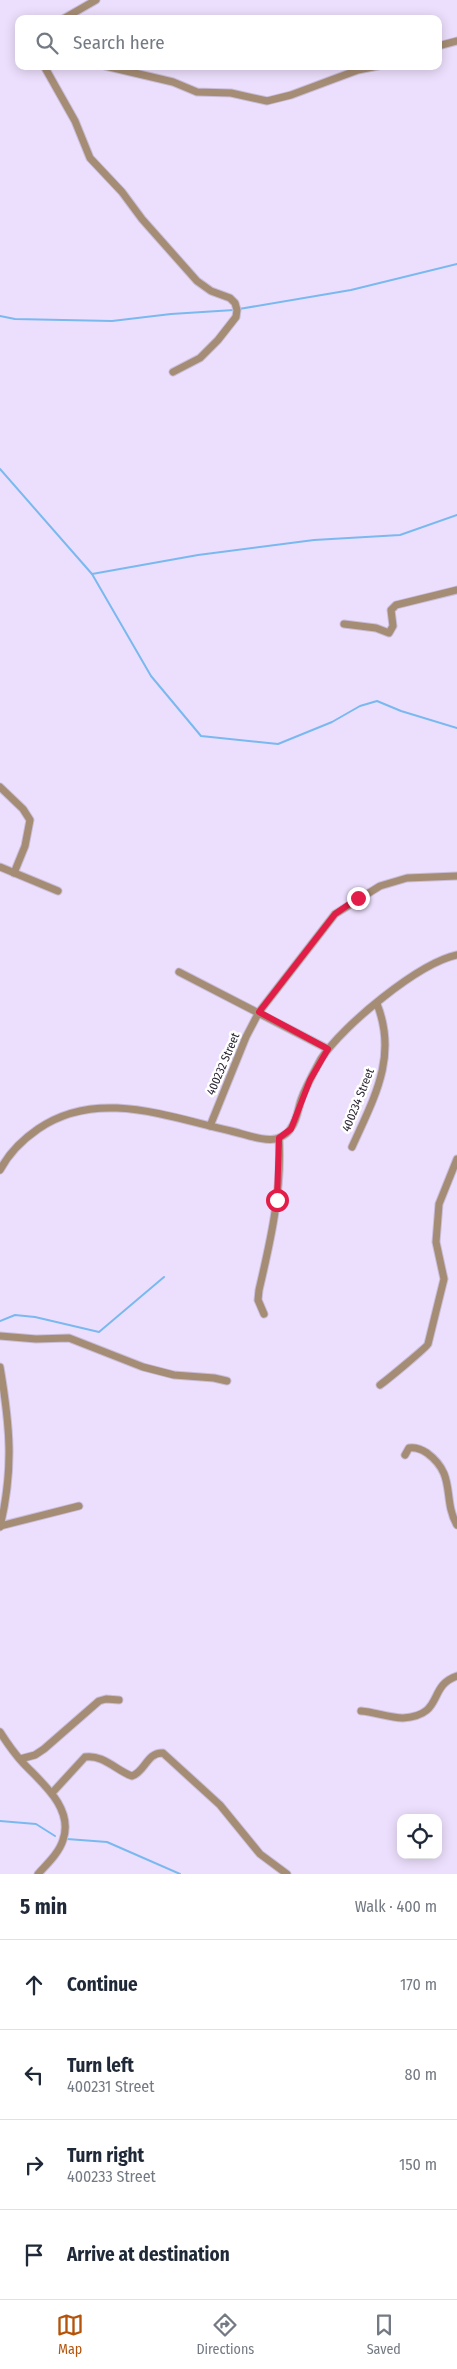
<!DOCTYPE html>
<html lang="en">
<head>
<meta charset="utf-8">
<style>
  :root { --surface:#fff; --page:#f2f2f3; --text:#1f2937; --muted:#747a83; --line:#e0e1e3; --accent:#b45309 }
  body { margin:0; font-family:"Fira Sans Condensed",sans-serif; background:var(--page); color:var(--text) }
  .controls { position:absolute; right:15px; bottom:15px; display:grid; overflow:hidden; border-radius:10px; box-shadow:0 2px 12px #0003 }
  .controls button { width:45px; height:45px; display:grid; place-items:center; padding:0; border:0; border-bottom:1px solid var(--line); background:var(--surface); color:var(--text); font:25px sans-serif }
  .stop { position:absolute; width:15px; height:15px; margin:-11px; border:4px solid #e11d48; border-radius:50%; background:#fff }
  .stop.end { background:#e11d48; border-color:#fff; box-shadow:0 1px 5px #0008 }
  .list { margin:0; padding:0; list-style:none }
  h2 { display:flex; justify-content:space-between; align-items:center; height:65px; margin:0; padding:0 20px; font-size:21px }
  h2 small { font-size:16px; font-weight:400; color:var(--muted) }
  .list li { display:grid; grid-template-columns:32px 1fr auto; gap:15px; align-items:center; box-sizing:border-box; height:90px; padding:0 20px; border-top:1px solid var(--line) }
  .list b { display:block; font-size:19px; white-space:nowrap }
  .list p { margin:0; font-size:16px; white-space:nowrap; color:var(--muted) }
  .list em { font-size:16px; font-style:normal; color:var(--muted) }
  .icon { flex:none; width:28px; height:28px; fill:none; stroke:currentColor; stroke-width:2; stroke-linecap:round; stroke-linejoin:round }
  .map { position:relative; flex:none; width:457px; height:1874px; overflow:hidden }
  .search { position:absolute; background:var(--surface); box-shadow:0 2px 12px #0003; left:15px; right:15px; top:15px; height:55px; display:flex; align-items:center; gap:12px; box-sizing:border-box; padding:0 18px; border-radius:10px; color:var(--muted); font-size:19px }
  .sheet { height:425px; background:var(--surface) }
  nav { display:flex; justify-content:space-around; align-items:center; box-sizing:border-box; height:70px; border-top:1px solid var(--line); background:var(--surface); font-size:14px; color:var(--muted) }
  nav a { display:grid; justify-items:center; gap:2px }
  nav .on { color:var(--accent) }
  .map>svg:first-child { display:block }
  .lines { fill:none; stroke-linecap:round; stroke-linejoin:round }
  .stream { stroke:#79b9ef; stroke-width:2 }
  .minor-casing { stroke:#c9bdd8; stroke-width:9 }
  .minor { stroke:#a58c74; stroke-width:7 }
  .route { stroke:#e11d48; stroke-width:6 }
  .labels { text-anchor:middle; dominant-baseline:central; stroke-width:5; stroke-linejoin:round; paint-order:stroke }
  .street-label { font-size:12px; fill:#2a2432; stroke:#fff }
</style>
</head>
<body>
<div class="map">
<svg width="457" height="1874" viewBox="0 0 457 1874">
  <rect width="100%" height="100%" fill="#ecdffd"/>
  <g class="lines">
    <g class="stream">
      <path d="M239,309l112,-19 106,-26"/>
      <path d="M0,316l15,3 97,2 59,-7 63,-4"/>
      <path d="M0,469l92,105 59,102 50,60 77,8 54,-22 28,-16 17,-5 24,10 56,17"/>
      <path d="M92,574l106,-19 116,-15 86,-5 57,-20"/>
      <path d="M0,1321l15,-6 20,2 64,15 65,-55"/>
      <path d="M0,1821l36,3 19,12"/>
      <path d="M67,1839l40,3 73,32"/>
    </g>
    <g class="minor-casing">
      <g id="minor">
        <path d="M63,19l33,-19"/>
        <path d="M438,46l19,-5"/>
        <path d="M44,66l31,55 15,37 32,34 20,27 55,62 14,10 19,7 5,5 2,7 -1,7 -18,23 -18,18 -27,14"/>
        <path d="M105,66l68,16 24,10 34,1 36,8 24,-6 67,-25 20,-4"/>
        <path d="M344,624l32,4 13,5 4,-7 -2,-16 5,-5 61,-15"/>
        <path d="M0,787l23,22 7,11 -5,26 -11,27"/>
        <path d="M0,867l58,24"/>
        <path d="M179,972l149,77"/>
        <path d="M210,1126l36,-89 13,-25 76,-98 45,-28 27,-8 50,-2"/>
        <path d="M352,1147c22,-49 46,-90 25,-143"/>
        <path d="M0,1170c9,-17 22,-30 38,-41 59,-41 130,-12 193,2 13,3 36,12 48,7 4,-2 10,-6 12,-10 6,-8 7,-19 10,-28 5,-14 13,-28 20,-41 21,-33 98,-96 136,-104"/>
        <path d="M264,1314l-6,-14 1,-10c12,-51 23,-100 20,-152"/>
        <path d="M0,1336l36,3 33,-1 74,29 31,8 40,3 13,3"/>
        <path d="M0,1367c10,59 14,101 0,160"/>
        <path d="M380,1385c7,-5 47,-38 48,-41l16,-65 -8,-37 3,-38 18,-45"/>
        <path d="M405,1455l4,-7c6,-1 12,1 18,5 30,22 15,46 30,72"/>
        <path d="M0,1526l79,-20"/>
        <path d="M361,1711c14,1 28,7 42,7 42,-3 24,-32 54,-42"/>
        <path d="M0,1732c7,11 14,21 23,31 19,20 51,45 40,77 -4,13 -16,24 -25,34"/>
        <path d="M20,1759l15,-4 9,-6 55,-48 7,-2 13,1"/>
        <path d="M52,1793l33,-36c18,-3 32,14 47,19 13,-4 15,-24 31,-23l57,52 40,49 27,20"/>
      </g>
    </g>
    <use href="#minor" class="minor"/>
  </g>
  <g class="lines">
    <path class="route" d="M277,1200l2,-62 12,-9 19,-49 18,-31 -69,-37 76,-98 23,-16"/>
  </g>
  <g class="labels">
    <g class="street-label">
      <text transform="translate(223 1064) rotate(-67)">400232 Street</text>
      <text transform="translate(358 1100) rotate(-68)">400234 Street</text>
    </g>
  </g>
</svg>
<div class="controls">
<button><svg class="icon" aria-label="locate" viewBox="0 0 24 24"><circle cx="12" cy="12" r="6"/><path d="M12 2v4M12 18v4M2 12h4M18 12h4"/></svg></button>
</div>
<div class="stop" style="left:277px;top:1200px"></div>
<div class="stop end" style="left:358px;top:898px"></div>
<div class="search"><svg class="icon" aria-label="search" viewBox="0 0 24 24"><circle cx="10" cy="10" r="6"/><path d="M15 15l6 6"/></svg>Search here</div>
</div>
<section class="sheet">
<h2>5 min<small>Walk · 400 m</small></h2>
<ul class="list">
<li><svg class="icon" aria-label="ahead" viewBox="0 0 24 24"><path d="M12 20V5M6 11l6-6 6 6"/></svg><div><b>Continue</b></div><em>170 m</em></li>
<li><svg class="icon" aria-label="left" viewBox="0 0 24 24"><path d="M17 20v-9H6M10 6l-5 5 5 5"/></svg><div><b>Turn left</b><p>400231 Street</p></div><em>80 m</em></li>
<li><svg class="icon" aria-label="right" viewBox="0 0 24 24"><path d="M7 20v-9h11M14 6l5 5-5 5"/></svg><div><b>Turn right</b><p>400233 Street</p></div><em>150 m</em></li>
<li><svg class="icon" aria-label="arrive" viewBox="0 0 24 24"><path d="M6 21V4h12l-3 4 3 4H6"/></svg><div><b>Arrive at destination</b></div></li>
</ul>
</section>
<nav>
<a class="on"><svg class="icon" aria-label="map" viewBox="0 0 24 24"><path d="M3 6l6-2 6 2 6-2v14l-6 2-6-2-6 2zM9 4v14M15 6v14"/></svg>Map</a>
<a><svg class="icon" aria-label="directions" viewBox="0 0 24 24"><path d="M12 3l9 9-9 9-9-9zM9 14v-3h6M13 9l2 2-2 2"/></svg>Directions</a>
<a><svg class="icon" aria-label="saved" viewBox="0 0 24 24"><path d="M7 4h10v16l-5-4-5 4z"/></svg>Saved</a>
</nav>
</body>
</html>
